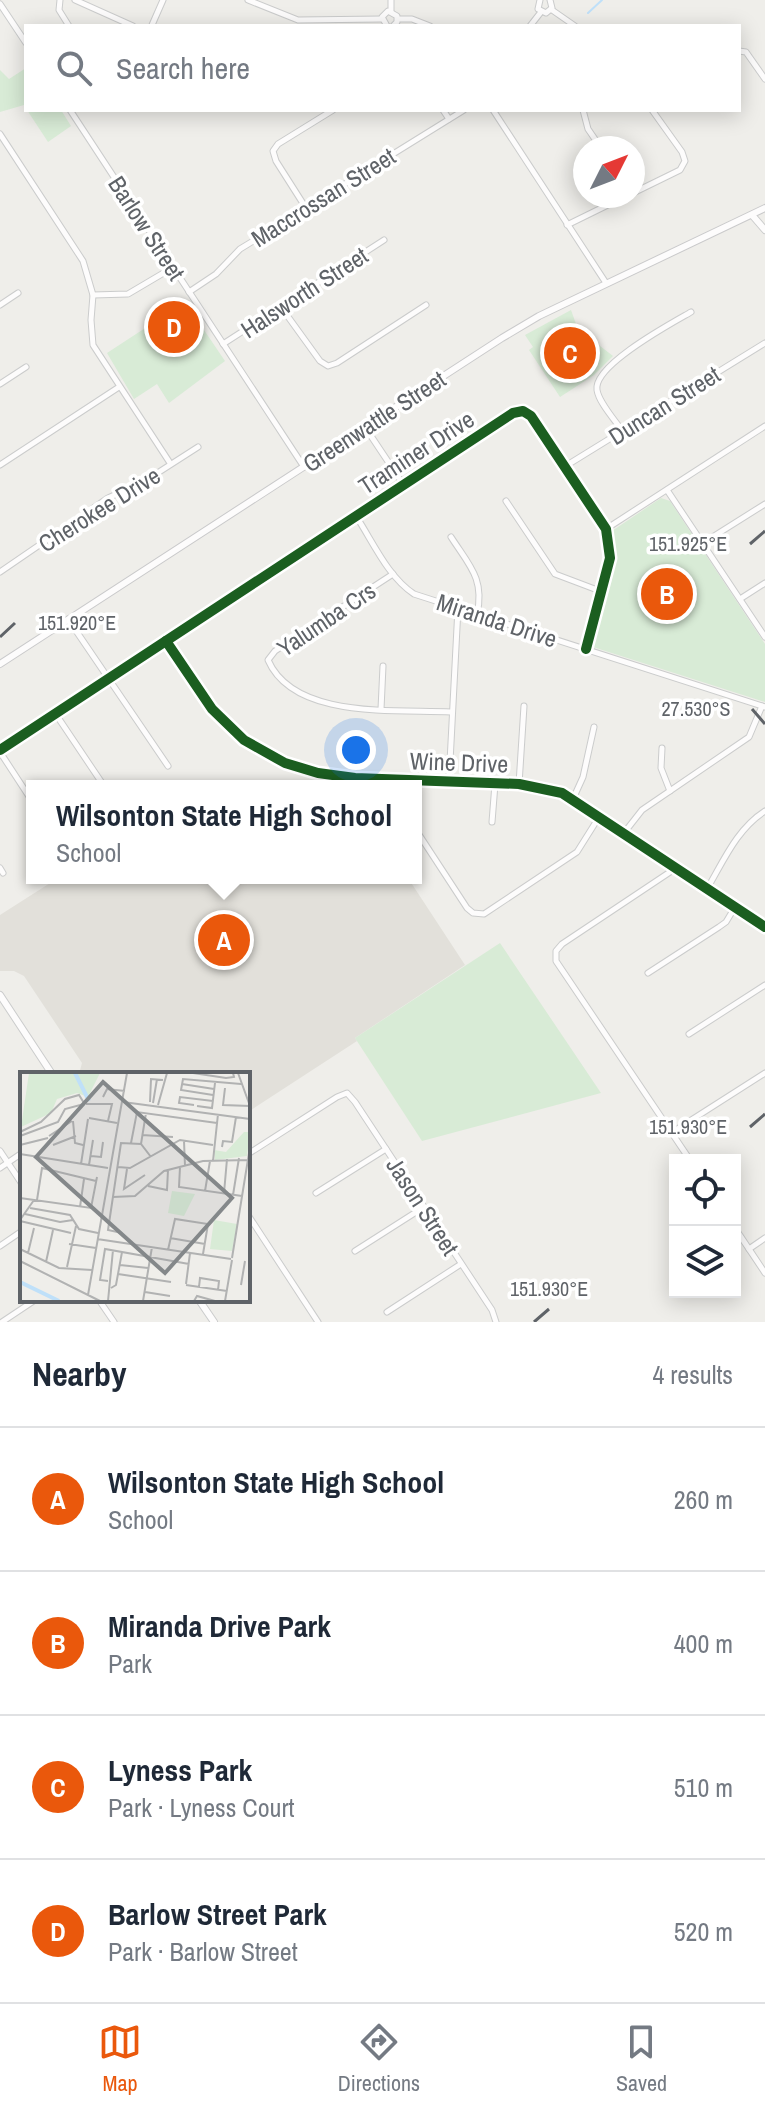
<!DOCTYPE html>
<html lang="en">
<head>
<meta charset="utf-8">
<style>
  :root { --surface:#fff; --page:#f6f6f7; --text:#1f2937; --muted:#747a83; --line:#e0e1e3; --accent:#ea580c }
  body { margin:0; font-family:"Archivo Narrow",sans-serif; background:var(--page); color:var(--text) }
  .controls { position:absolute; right:24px; bottom:24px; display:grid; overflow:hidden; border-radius:0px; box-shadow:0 4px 20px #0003 }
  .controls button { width:72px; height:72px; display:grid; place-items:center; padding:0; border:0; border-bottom:2px solid var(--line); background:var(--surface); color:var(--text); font:40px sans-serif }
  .compass { position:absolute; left:573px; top:136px; width:72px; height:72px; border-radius:50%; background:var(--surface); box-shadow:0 4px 20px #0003; rotate:48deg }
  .you { position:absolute; left:356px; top:750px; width:28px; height:28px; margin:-20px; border:6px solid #fff; border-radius:50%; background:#1a73e8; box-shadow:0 0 0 12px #1a73e833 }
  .badge { display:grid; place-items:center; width:52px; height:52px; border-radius:50%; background:var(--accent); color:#fff; font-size:26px; font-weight:700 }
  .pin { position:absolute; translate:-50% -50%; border:4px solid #fff; box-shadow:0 2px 8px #0006 }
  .popup { position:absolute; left:26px; top:780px; width:396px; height:104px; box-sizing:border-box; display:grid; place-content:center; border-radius:0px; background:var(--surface); filter:drop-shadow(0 2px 6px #0005); font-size:26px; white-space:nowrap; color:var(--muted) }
  .popup b { font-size:30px; color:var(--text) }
  .popup::after { content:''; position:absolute; left:50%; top:100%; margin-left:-16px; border:16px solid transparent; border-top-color:var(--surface) }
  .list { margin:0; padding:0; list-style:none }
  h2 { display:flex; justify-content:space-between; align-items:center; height:104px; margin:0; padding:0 32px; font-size:34px }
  h2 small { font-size:26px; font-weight:400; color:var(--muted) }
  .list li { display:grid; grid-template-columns:52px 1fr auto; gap:24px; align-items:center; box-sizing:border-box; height:144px; padding:0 32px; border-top:2px solid var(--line) }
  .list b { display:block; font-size:30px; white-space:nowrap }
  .list p { margin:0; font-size:26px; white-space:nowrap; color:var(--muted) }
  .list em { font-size:26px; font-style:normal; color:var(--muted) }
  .icon { flex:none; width:44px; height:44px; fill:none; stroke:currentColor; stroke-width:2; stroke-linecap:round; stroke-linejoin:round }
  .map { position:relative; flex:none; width:765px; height:1322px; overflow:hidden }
  .search { position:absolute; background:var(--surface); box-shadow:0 4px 20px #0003; left:24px; right:24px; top:24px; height:88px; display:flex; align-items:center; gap:20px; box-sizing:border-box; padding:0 28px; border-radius:0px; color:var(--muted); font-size:30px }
  .sheet { height:680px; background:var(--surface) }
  nav { display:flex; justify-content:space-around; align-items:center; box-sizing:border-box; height:112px; border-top:2px solid var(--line); background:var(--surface); font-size:22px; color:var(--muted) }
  nav a { display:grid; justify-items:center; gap:4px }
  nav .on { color:var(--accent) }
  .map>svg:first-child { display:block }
  .education { fill:#e2e0da }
  .green { fill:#d8ebd6 }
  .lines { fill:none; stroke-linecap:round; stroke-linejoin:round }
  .stream { stroke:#bfe0f9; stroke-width:2 }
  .minor-casing { stroke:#cbcccc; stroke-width:7 }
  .tertiary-casing { stroke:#cbcccc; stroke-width:8 }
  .secondary-casing { stroke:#cacacb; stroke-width:8 }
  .minor { stroke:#fdfcfc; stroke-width:5 }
  .tertiary { stroke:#fdfcfc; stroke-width:6 }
  .secondary { stroke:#fdfcfc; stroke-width:6 }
  .cycleway-casing { stroke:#fff; stroke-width:15 }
  .cycleway { stroke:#1b5e20; stroke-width:10 }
  .ticks { fill:none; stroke:#5f6368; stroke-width:3 }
  .labels { text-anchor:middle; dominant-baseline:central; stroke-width:7; stroke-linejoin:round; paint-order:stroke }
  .street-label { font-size:24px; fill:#5f6368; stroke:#fff }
  .inset-river { fill:none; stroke:#bfe0f9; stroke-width:4 }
  .inset-road { fill:none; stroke:#b1b2b2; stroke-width:2 }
  .view { fill:#84888a; fill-opacity:0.15; stroke:#84888a; stroke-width:4 }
  .inset-edge { fill:none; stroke:#5f6368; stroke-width:4 }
  .ticks-label { font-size:20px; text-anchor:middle; fill:#5f6368; stroke:#fff; stroke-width:7; stroke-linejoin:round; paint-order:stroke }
</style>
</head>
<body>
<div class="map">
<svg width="765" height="1322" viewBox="0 0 765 1322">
  <rect width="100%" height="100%" fill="#efeeea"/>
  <path class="education" d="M58,878h350l57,87 -110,73 2,3 -109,71v-38h-169l3,-11 -58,-87 -10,-5h-14v-56z"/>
  <g class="green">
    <path d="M26,68v40l-2,-3 -24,7v-42l9,9z"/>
    <path d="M27,110h34l10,16 -23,16z"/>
    <path d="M185,302l40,59 -56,42 -12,-19 -23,15 -27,-46z"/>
    <path d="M571,310l9,25 11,4 22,17 -19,19 -34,22 -31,-47 4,-3 -8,-12z"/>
    <path d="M661,498l9,3 95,143v58l-172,-55 -1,-11 22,-84 -2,-21z"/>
    <path d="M500,943l101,150 -179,48 -67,-103z"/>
  </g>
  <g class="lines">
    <path class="stream" d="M588,13l14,-13"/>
    <g class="minor-casing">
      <g id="minor">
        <path d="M60,0l-1,10 10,16"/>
        <path d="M75,0l58,26"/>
        <path d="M248,0l50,20 84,-1"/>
        <path d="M540,0l-2,9 8,4 6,-5 -2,-8"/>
        <path d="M0,4l26,39"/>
        <path d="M552,10l23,16"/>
        <path d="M391,11v-11"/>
        <path d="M398,19h14l18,7"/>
        <path d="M152,25l11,-25"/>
        <path d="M387,26l-5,-9 6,-6 9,5v6l-4,4"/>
        <path d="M530,26l11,-14"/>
        <path d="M739,51l7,1 19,27"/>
        <path d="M70,110l234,357"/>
        <path d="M443,110l6,9"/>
        <path d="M493,110l113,173"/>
        <path d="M583,110l5,19 13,19"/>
        <path d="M0,134l83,127 10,34 -2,25 2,25 77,118"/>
        <path d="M633,193l47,-23 5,-9 -3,-9 -30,-42"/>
        <path d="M304,205l-28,-44 -3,-10 5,-7 55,-34"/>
        <path d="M567,225l59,-29"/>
        <path d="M189,292l27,-18 24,-25 59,-36 5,-8 10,-2 150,-93"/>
        <path d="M93,295l35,-1 44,-26"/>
        <path d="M0,305l18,-12"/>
        <path d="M281,307l39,54 8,5 9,-3 89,-58"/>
        <path d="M223,344l161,-104"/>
        <path d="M0,384l26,-17"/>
        <path d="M365,427l38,57"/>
        <path d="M623,432c-8,-12 -24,-29 -26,-42 -4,-25 75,-67 94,-78"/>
        <path d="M0,465l119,-78"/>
        <path d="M564,467l201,-124"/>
        <path d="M667,490l98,147"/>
        <path d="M506,501l49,73 45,17"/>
        <path d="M356,516c17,26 32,61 58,78l351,113"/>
        <path d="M606,529l159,-103"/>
        <path d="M451,537c18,28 34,42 26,77"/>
        <path d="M703,543l62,-39"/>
        <path d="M0,572l108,-74 37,-17 53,-34"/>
        <path d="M393,574l-118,77 -7,9c26,60 129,49 183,52"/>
        <path d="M740,599l25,-16"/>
        <path d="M68,619l100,147"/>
        <path d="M166,641l46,68 32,31 41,23 33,10 37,5 164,6 43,9 203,134"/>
        <path d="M381,709l2,-43"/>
        <path d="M55,713l49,73"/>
        <path d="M662,748l-1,20 9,23"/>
        <path d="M0,750l513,-337 10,-2 8,5 75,113 4,29 -24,91"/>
        <path d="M0,752l32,49"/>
        <path d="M449,781l9,-173"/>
        <path d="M519,784l5,-78"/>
        <path d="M573,799l10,-22 11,-50"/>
        <path d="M492,822l3,-38"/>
        <path d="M416,830l51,78 6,5 11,1 93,-62 22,-35"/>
        <path d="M624,833l18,-23 107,-73 13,-31"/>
        <path d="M0,868l3,5"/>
        <path d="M676,868l-114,76 -6,7v10l134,199"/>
        <path d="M707,889c17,-29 30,-60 58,-78"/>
        <path d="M648,973l71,-46 7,-5 9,-15"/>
        <path d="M689,1034l76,-49"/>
        <path d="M671,1133l94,-60"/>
        <path d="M0,1151l22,33"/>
        <path d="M248,1154l89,-57 10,-4 8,9 137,208 4,12"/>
        <path d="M0,1168l22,-15"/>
        <path d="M316,1193l70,-44"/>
        <path d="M248,1215l70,107"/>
        <path d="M735,1228l30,45"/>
        <path d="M0,1246l22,-15"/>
        <path d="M749,1249l16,-11"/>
        <path d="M355,1251l69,-44"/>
        <path d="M99,1300l15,22"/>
        <path d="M387,1312l74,-48"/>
        <path d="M2,1322l33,-22"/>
      </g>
    </g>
    <g class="tertiary-casing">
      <g id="tertiary">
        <path d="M752,215l13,15"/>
        <path d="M0,995l52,79"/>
        <path d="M199,1300l15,22"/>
      </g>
    </g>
    <g class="secondary-casing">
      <path id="secondary" d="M0,664l502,-326 37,-22 226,-108"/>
    </g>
    <use href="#minor" class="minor"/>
    <use href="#tertiary" class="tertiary"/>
    <use href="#secondary" class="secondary"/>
    <g class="cycleway-casing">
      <g id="cycleway">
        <path d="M166,641l46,68 32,31 41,23 33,10 37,5 164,6 43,9 203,134"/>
        <path d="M0,750l513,-337 10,-2 8,5 75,113 4,29 -24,91"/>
      </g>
    </g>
    <use href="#cycleway" class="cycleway"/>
  </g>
  <path class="ticks" d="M750,544l15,-13M0,637l15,-14M752,709l13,15M750,1127l15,-13M534,1322l15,-13"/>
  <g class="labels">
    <g class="street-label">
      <text transform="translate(323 197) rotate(-32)">Maccrossan Street</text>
      <text transform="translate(147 228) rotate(57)">Barlow Street</text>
      <text transform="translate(304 292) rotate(-33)">Halsworth Street</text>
      <text transform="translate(664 405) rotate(-32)">Duncan Street</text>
      <text transform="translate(374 421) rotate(-33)">Greenwattle Street</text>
      <text transform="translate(416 452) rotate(-33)">Traminer Drive</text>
      <text transform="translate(99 509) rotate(-32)">Cherokee Drive</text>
      <text transform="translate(326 619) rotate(-34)">Yalumba Crs</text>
      <text transform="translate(497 620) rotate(18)">Miranda Drive</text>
      <text transform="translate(459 762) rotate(2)">Wine Drive</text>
      <text transform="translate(423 1206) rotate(57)">Jason Street</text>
    </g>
  </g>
  <g transform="translate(20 1072)">
    <rect width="230" height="230" fill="#efeeea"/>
    <path d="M9,1h71l-12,24 -11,-4 -20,6 -6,14 -30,14zM224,60h6l-3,24 -32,4 -1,-10 12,2zM152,119l23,3 -11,22 -16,-3zM194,148l23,4 -5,27 -22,-2z" fill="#d8ebd6"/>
    <path class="inset-river" d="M55,1l14,28M0,210l39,19"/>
    <path class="inset-road" d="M173,1l33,5 8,-1 -1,-4M218,1l12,33M162,12l32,5M205,16l-2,17 27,1M193,23l-32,-5 2,-11 58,5M83,25l4,-8 18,2M103,30l127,17M130,30l1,-23 12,1M133,31l4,-24M66,32h26l-4,17M138,33l9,-32M174,33l-15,-2 1,-6 33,4M177,34l15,2 3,-25M69,46l28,5M53,49l2,22 8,2M0,60l21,-10 24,-23 14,-4 5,8M122,63l31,2M0,64l38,-14 7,-13 19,-5M29,64l23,-15M164,69l1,25M111,71l6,-31 80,11M121,72l5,-31M0,73l28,-7M33,73l23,-9M202,75l1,-6 9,1 4,-25M0,82l88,14M71,84l10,1 2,-15M193,89l5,-47M61,92l7,-45M69,93l4,-25M98,95l12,1 50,-28 33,5M160,95l-1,20 63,9M107,97l-3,20 21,-14M128,114l19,4 1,-20M185,119l5,-30M204,121l3,-34M213,123l6,-37M93,125l22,-1 29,-25 39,-10 45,-1M0,126l71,10 6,-31M17,128l5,-32 54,13M60,135l4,-28M10,136l40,7 9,14 19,4M5,142l35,8 13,-2M0,148l14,-20M0,149l51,12M102,161l-14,-3 13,-87 20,1 10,13M150,166l35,6M77,167l134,20M49,172l27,4M0,177l39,19 33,2M148,178l7,-31 33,5 -5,30M8,181l6,-25M212,186l18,-111M0,189l80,40M26,190l7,-32M100,193l28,3M47,195l9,-41M98,202l53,8M88,209l-8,-1 5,-31 84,15M166,212l4,-31M166,213l41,6M221,213l4,-24M179,215l1,-9 19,3 -1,9M91,216l5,-3 6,-33M125,220l25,4M68,223l39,-222M88,229l5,-51M123,229l9,-54M174,229l3,-5 18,5M205,229l7,-41"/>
    <path class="view" d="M83,10l129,116 -67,75 -129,-116z"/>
    <rect width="230" height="230" class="inset-edge"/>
  </g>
  <g class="ticks-label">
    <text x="688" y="551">151.925°E</text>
    <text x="77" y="630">151.920°E</text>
    <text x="696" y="716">27.530°S</text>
    <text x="688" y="1134">151.930°E</text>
    <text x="549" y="1296">151.930°E</text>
  </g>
</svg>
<div class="controls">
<button><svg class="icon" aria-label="locate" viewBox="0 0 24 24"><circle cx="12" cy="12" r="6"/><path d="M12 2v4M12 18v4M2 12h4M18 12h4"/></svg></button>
<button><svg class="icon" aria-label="layers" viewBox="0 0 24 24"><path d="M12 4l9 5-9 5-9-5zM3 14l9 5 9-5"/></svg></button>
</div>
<svg class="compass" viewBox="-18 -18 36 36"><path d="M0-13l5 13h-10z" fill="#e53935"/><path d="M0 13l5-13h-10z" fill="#747a83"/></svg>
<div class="you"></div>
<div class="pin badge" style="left:224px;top:940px">A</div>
<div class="popup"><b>Wilsonton State High School</b>School</div>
<div class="pin badge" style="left:667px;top:594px">B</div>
<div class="pin badge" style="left:570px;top:353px">C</div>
<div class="pin badge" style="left:174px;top:327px">D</div>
<div class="search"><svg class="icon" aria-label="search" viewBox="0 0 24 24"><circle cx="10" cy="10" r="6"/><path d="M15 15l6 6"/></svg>Search here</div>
</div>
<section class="sheet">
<h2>Nearby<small>4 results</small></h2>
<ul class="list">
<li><span class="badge">A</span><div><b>Wilsonton State High School</b><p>School</p></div><em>260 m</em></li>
<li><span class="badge">B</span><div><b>Miranda Drive Park</b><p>Park</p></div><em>400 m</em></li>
<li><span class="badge">C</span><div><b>Lyness Park</b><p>Park · Lyness Court</p></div><em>510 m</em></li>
<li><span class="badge">D</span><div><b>Barlow Street Park</b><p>Park · Barlow Street</p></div><em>520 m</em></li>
</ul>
</section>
<nav>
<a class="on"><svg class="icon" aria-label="map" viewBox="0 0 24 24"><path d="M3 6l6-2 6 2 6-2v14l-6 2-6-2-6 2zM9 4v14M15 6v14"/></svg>Map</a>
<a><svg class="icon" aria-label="directions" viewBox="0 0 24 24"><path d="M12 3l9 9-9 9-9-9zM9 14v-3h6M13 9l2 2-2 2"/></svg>Directions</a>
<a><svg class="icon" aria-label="saved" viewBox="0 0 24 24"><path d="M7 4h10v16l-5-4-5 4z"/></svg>Saved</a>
</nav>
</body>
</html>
